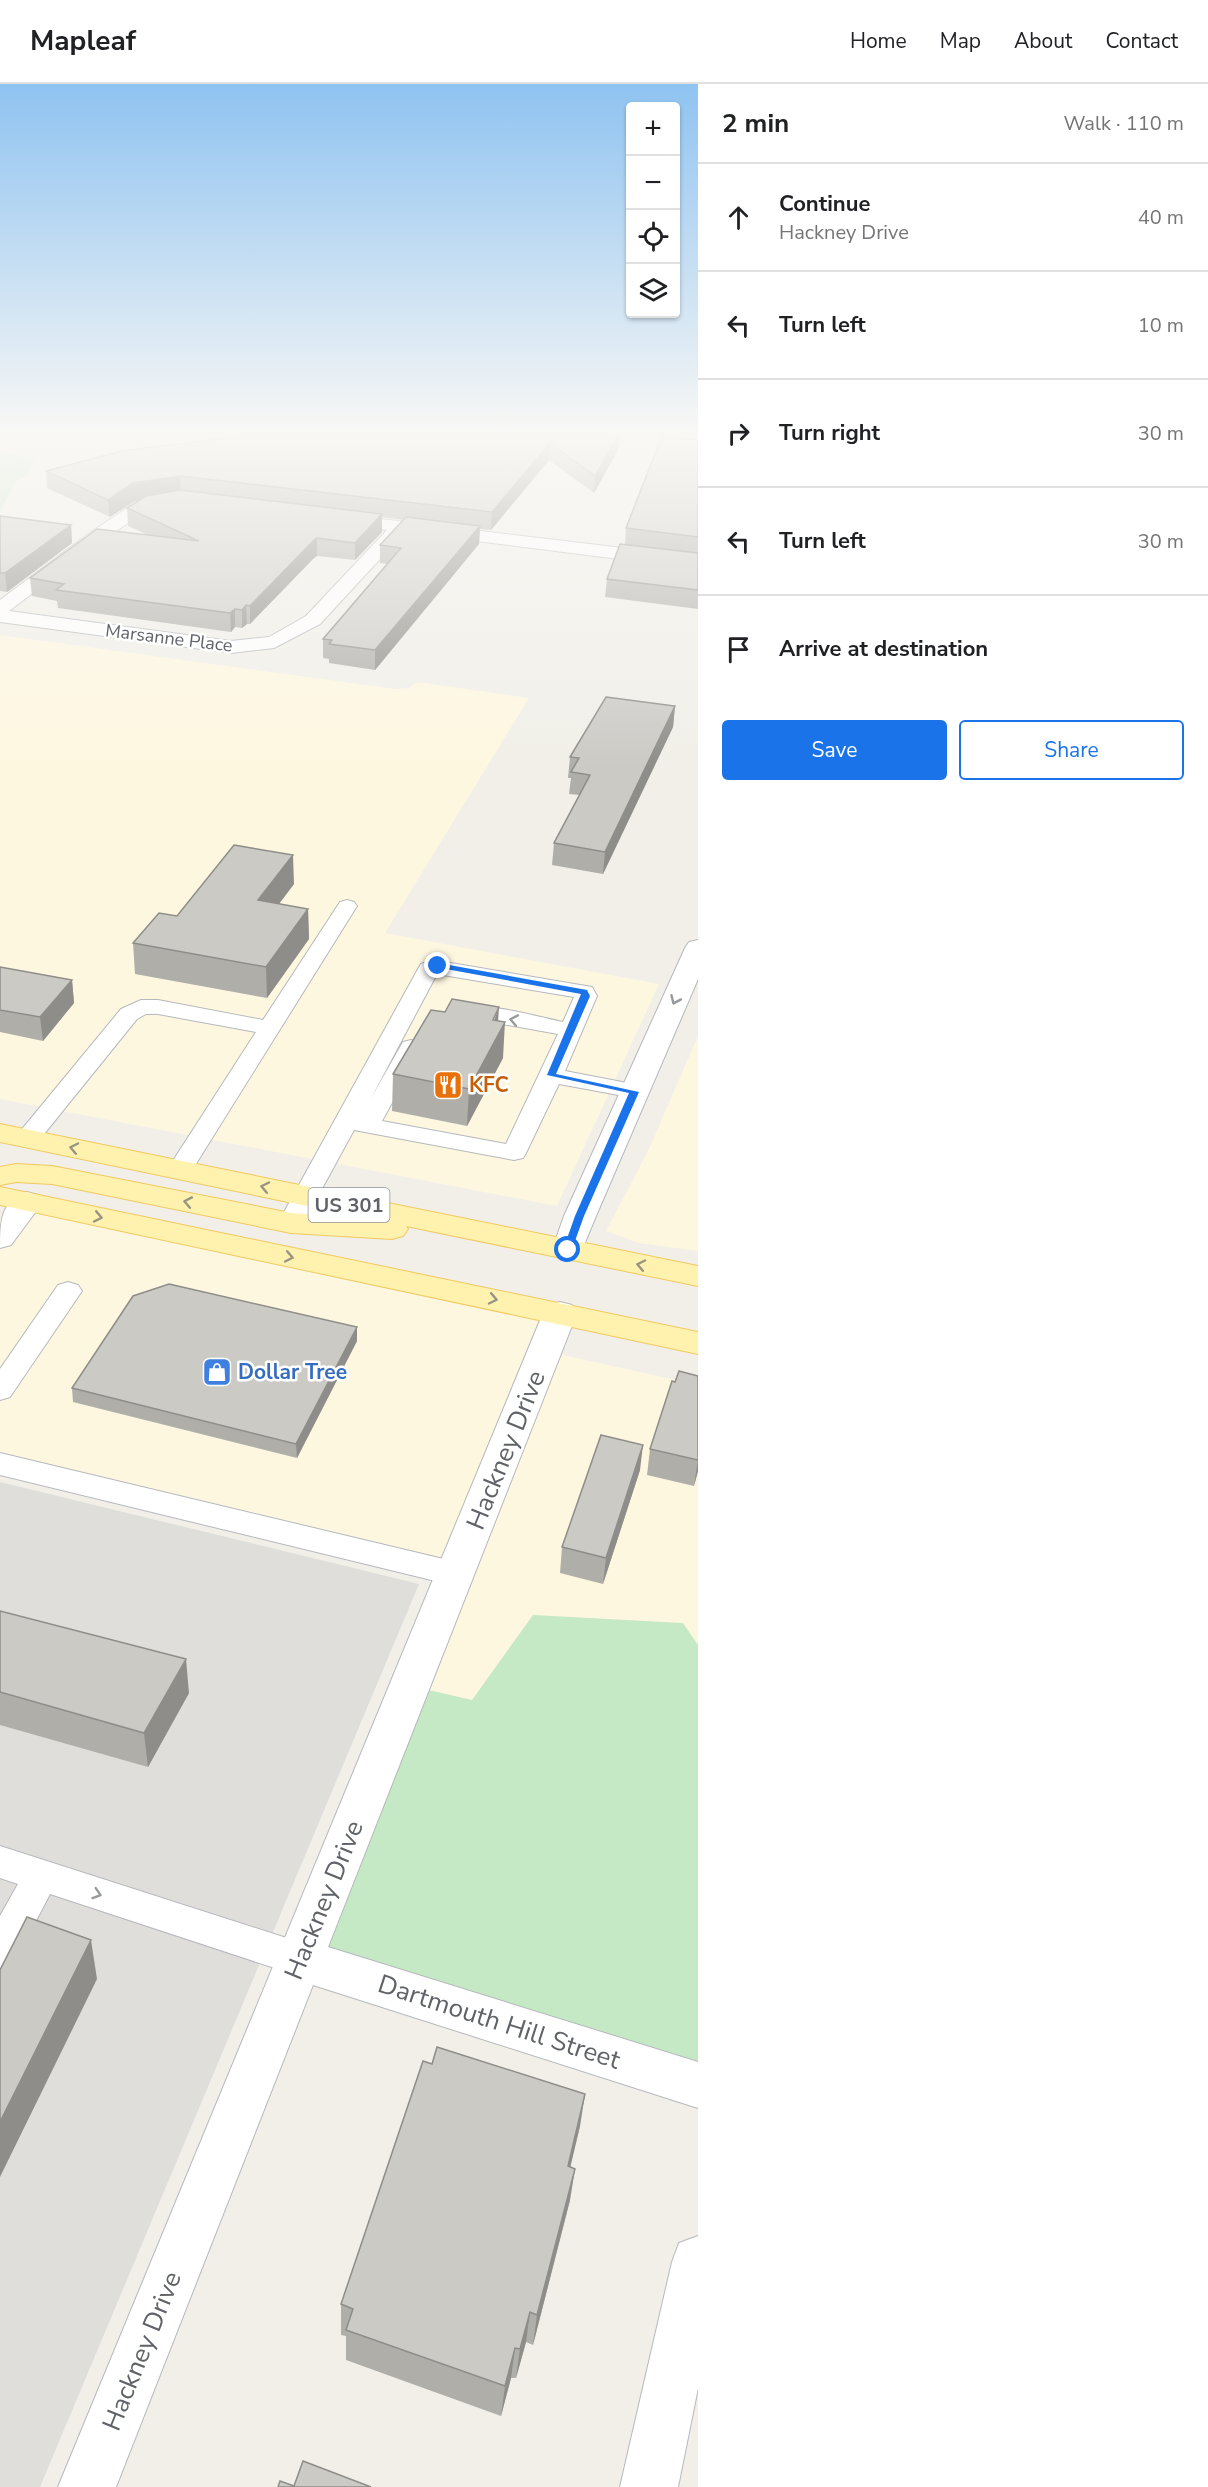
<!DOCTYPE html>
<html lang="en">
<head>
<meta charset="utf-8">
<style>
  :root { --surface:#fff; --page:#f6f6f6; --text:#202124; --muted:#757577; --line:#e0e0e0; --accent:#1a73e8 }
  body { margin:0; font-family:"Nunito Sans",sans-serif; background:var(--page); color:var(--text) }
  .controls { position:absolute; right:18px; top:18px; display:grid; overflow:hidden; border-radius:6px; box-shadow:0 2px 4px #0004 }
  .controls button { width:54px; height:54px; display:grid; place-items:center; padding:0; border:0; border-bottom:2px solid var(--line); background:var(--surface); color:var(--text); font:30px sans-serif }
  .stop { position:absolute; width:18px; height:18px; margin:-14px; border:4px solid #1a73e8; border-radius:50%; background:#fff }
  .stop.end { background:#1a73e8; border-color:#fff; box-shadow:0 2px 6px #0008 }
  .list { margin:0; padding:0; list-style:none }
  h2 { display:flex; justify-content:space-between; align-items:center; height:78px; margin:0; padding:0 24px; font-size:26px }
  h2 small { font-size:20px; font-weight:400; color:var(--muted) }
  .list li { display:grid; grid-template-columns:39px 1fr auto; gap:18px; align-items:center; box-sizing:border-box; height:108px; padding:0 24px; border-top:2px solid var(--line) }
  .list b { display:block; font-size:22px; white-space:nowrap }
  .list p { margin:0; font-size:20px; white-space:nowrap; color:var(--muted) }
  .list em { font-size:20px; font-style:normal; color:var(--muted) }
  .actions { display:flex; gap:12px; padding:18px 24px }
  .actions a { flex:1; padding:14px 0; border:2px solid var(--accent); border-radius:6px; text-align:center; font-size:21px; color:var(--accent) }
  .actions .main { background:var(--accent); color:#fff }
  .icon { flex:none; width:33px; height:33px; fill:none; stroke:currentColor; stroke-width:2; stroke-linecap:round; stroke-linejoin:round }
  .map { position:relative; flex:none; width:698px; height:2403px; overflow:hidden }
  header { display:flex; align-items:center; gap:36px; box-sizing:border-box; height:84px; padding:0 30px; background:var(--surface); border-bottom:2px solid var(--line) }
  header strong { font-size:28px }
  nav { display:flex; gap:33px; margin-inline-start:auto; font-size:21px }
  main { display:flex }
  aside { flex:1; background:var(--surface) }
  .map>svg:first-child { display:block }
  .commercial { fill:#fef7e0 }
  .industrial { fill:#e0deda }
  .green { fill:#c5e8c5 }
  .lines { fill:none; stroke-linecap:round; stroke-linejoin:round }
  .service-casing { stroke:#b5b8bc; stroke-width:2 }
  .minor-casing { stroke:#b5b8bc; stroke-width:2 }
  .primary-casing { stroke:#f2c960; stroke-width:2 }
  .service { fill:#fff; fill-rule:evenodd }
  .minor { fill:#fff; fill-rule:evenodd }
  .primary { fill:#fff2af; fill-rule:evenodd }
  .wall { fill:#afaea9 }
  .shaded-wall { fill:#8f8d8a }
  .building { fill:#cccac5; stroke:#8f8d8a; stroke-width:1.5 }
  .oneway { stroke:#979a9d }
  .oneway2 { stroke:#979581 }
  .route { fill:#1a73e8 }
  .labels { text-anchor:middle; dominant-baseline:central; stroke-width:5; stroke-linejoin:round; paint-order:stroke }
  .far-street-label { font-size:18px; fill:#5f6368; stroke:#fff }
  .shield { fill:#fff; stroke:#8f9295; stroke-width:1.5 }
  .shield-label { font-size:20px; font-weight:bold; fill:#5f6368 }
  .food-label { font-size:21px; font-weight:bold; fill:#c56008; stroke:#fff; text-anchor:start }
  .shop-label { font-size:21px; font-weight:bold; fill:#366cbe; stroke:#fff; text-anchor:start }
  .near-street-label { font-size:26px; fill:#5f6368; stroke:#fff }
</style>
</head>
<body>
<header>
<strong>Mapleaf</strong>
<nav><a>Home</a><a>Map</a><a>About</a><a>Contact</a></nav>
</header>
<main>
<div class="map">
<svg width="698" height="2403" viewBox="0 0 698 2403">
  <rect width="100%" height="100%" fill="#f1efe8"/>
  <g class="commercial">
    <path d="M0,551l396,54 13,-1 8,-6 112,16 -144,235 274,51 -102,222 -557,-107z"/>
    <path d="M698,952v215l-59,-8 -33,-12 43,-82z"/>
    <path d="M27,1118l533,111 -104,261 -456,-110v-226z"/>
    <path d="M558,1270l140,31v369l-274,-65 113,-272z"/>
  </g>
  <path class="industrial" d="M0,1398l419,102 -379,903h-40z"/>
  <g class="green">
    <path d="M0,366l34,10 -7,15 -11,6 -16,30z"/>
    <path d="M533,1531l150,8 15,22v427l-389,-114 115,-269 48,11z"/>
  </g>
  <g class="lines">
    <g class="service-casing">
      <g id="service">
        <path d="M347,816l7,2 3,4 -168,269 -9,3 -9,-3 -4,-5 89,-138 -98,-18h-12l-9,5 -101,125 -9,2 -9,-2 -3,-5 3,-5 103,-125 20,-9h17l105,20 77,-118z"/>
        <path d="M433,876l159,27 5,9 -32,75 78,15 4,5 -4,5 -8,2 -76,-14 -33,69 -3,5 -9,2 -160,-30 -54,99 -9,2 -9,-2 -4,-6 140,-254 3,-5zM437,890l137,23 -11,25c-34,-7 -75,-21 -110,-12l-3,5 3,5 38,2 67,12 -52,110 -124,-23 41,-74 -4,-5 -8,-2 -8,2 -33,58z"/>
        <path d="M68,1198l10,3 4,6 -72,106 -10,3v-31l58,-84z"/>
        <path d="M0,1369l456,109 11,4 5,8 -5,8 -11,4 -456,-111z"/>
        <path d="M0,1762l299,96 13,5 6,12 -6,12 -13,5 -249,-82 -37,71 -13,5v-54l18,-32 -18,-6z"/>
      </g>
    </g>
    <g class="minor-casing">
      <g id="minor">
        <path d="M169,413l6,1 3,4 -3,4 -29,5 -46,31 -91,69 222,30 38,-4 37,-21 81,-86 -54,-7 -3,-4 3,-4 6,-1 359,43v12l-293,-37 -85,92 -46,24 -43,5 -231,-31v-22l88,-66 47,-31z"/>
        <path d="M698,856v39l-102,237 -17,41 -11,3 -11,-3 -5,-7 12,-34 121,-268 4,-6z"/>
        <path d="M27,1108l11,3 5,7 -32,43 -11,3c0,-24 0,-48 27,-56z"/>
        <path d="M560,1218l12,3 5,8 -249,634 370,115v46l-385,-123 -197,502h-58l485,-1174 5,-8z"/>
        <path d="M698,2152v152l-20,99h-58l52,-225 7,-19z"/>
      </g>
    </g>
    <g class="primary-casing">
      <g id="primary">
        <path d="M0,1040l698,142v20l-292,-60 2,3 -5,7 -11,3 -101,-6 -239,-49 -36,-2 -16,3v-18l16,-3 36,2 239,47 74,5 -365,-76z"/>
        <path d="M0,1103l698,145v22l-698,-149z"/>
      </g>
    </g>
    <use href="#service" class="service"/>
    <use href="#minor" class="minor"/>
    <use href="#primary" class="primary"/>
  </g>
  <g class="wall">
    <path d="M275,348h345l-1,16 -25,45 -45,-33 -58,70 -11,-1 -1,15 -104,126 -46,-7v-4l-6,-1v-19l64,-75 -7,-1v-18l24,-25 -22,-3v15l-27,28 -38,-4 -4,3 -63,65h-3l-5,4 -7,-1 -4,5 -173,-24 -1,-7 -25,-5 -2,-18 118,-43 -20,-9 -1,-18 13,-8 -5,1 -25,16 -63,-29 -1,-17z"/>
    <path d="M698,356v169l-93,-12 2,-18 18,-35 1,-16z"/>
    <path d="M0,432l71,9 1,18 -65,49 -7,-1z"/>
    <path d="M675,622l-2,21 -70,147 -51,-9 2,-22 26,-48 -11,-1 2,-16h-3l2,-21z"/>
    <path d="M294,800l-15,20 29,5 1,30 -42,59 -132,-24 -2,-31 44,-27z"/>
    <path d="M0,883l72,13 2,23 -31,38 -43,-9z"/>
    <path d="M498,937l5,37 -36,68 -75,-15 1,-37z"/>
    <path d="M357,1257l-60,117 -224,-56 -1,-14z"/>
    <path d="M698,1292v95l-4,15 -47,-11 3,-26 25,-67z"/>
    <path d="M640,1386l-37,114 -43,-11 2,-26z"/>
    <path d="M0,1527l189,82 -41,74 -148,-42z"/>
    <path d="M580,2042l-10,41v33l-37,145 -7,-3 -10,36h-5l-10,38 -155,-56v-24l-5,-1v-31z"/>
  </g>
  <g class="shaded-wall">
    <path d="M620,348l-1,16 -25,45 1,-17z"/>
    <path d="M550,359l-1,17 -58,70 1,-18z"/>
    <path d="M180,392l1,17 -46,8 -25,16 -2,-17 25,-17z"/>
    <path d="M382,430v18l-27,28v-17z"/>
    <path d="M71,441l1,18 -65,49 -2,-19z"/>
    <path d="M480,442l-1,18 -104,126v-20z"/>
    <path d="M317,454v18l-4,3 -63,65v-18l63,-65z"/>
    <path d="M246,521l1,19 -5,4v-18z"/>
    <path d="M235,525v18l-4,5 -1,-19z"/>
    <path d="M675,622l-2,21 -70,147 2,-22z"/>
    <path d="M293,771l1,29 -35,46 -1,-30z"/>
    <path d="M308,825l1,30 -42,59 -1,-31z"/>
    <path d="M72,896l2,23 -31,38 -3,-24z"/>
    <path d="M499,923l-2,31 8,-16 -2,36 -36,68 2,-37z"/>
    <path d="M357,1243v14l-60,117 -1,-14z"/>
    <path d="M643,1361l-3,25 -37,114 3,-26z"/>
    <path d="M698,1375v12l-4,15z"/>
    <path d="M186,1575l3,34 -41,74 -4,-34z"/>
    <path d="M91,1856l6,39 -97,198v-55z"/>
    <path d="M585,2010l-5,32 -17,72 5,-32z"/>
    <path d="M575,2085l-5,31 -37,145 4,-30z"/>
    <path d="M530,2228l-4,30 -10,36 4,-29z"/>
    <path d="M515,2264l-4,30 -10,38 4,-30z"/>
  </g>
  <g class="building">
    <path d="M275,348h345l-25,44 -45,-33 -58,69 -312,-36 -47,7 -25,17 -62,-29 76,-20z"/>
    <path d="M662,352l36,4v97l-72,-9z"/>
    <path d="M180,406l202,24 -27,29 -38,-5 -4,3 -63,65 -4,-1 -4,5 -7,-1 -5,4 -174,-23 8,-6 -34,-6 67,-49 102,12 -72,-33 19,-12z"/>
    <path d="M0,432l71,9 -66,48h-5z"/>
    <path d="M406,433l74,9 -105,124 -46,-6 3,-4 -9,-1 78,-91 -21,-3z"/>
    <path d="M620,460l78,9v37l-91,-11z"/>
    <path d="M606,613l69,9 -70,146 -51,-9 36,-68 -19,-3 8,-14 -9,-1z"/>
    <path d="M234,761l59,10 -35,45 50,9 -42,58 -133,-24 26,-30 18,3z"/>
    <path d="M0,883l72,13 -32,37 -40,-7z"/>
    <path d="M452,915l47,8 -6,13 12,2 -36,67 -76,-15 38,-64 14,2z"/>
    <path d="M169,1200l188,43 -61,117 -224,-56 61,-92z"/>
    <path d="M679,1287l19,5v84l-48,-11 22,-68 3,1z"/>
    <path d="M601,1351l42,10 -37,113 -44,-11z"/>
    <path d="M0,1527l186,48 -42,74 -144,-41z"/>
    <path d="M27,1833l64,23 -91,182v-152z"/>
    <path d="M437,1963l148,47 -17,72 7,3 -38,146 -7,-3 -10,37 -5,-1 -10,38 -159,-56 7,-21 -12,-5 82,-243 9,3z"/>
    <path d="M303,2377l68,26h-93l2,-6 14,5z"/>
  </g>
  <defs><path id="oneway-chevron" d="M-2-3.5L2.5 0L-2 3.5" fill="none" stroke-width="1.6" stroke-linecap="round" stroke-linejoin="round" transform="scale(1.5)"/></defs>
  <g class="oneway">
    <use href="#oneway-chevron" transform="translate(675 916) rotate(114)"/>
    <use href="#oneway-chevron" transform="translate(514 936) rotate(-169)"/>
    <use href="#oneway-chevron" transform="translate(97 1810) rotate(18)"/>
  </g>
  <g class="oneway2">
    <use href="#oneway-chevron" transform="translate(74 1064) rotate(-168)"/>
    <use href="#oneway-chevron" transform="translate(265 1103) rotate(-168)"/>
    <use href="#oneway-chevron" transform="translate(188 1118) rotate(-169)"/>
    <use href="#oneway-chevron" transform="translate(98 1133) rotate(12)"/>
    <use href="#oneway-chevron" transform="translate(289 1173) rotate(12)"/>
    <use href="#oneway-chevron" transform="translate(641 1181) rotate(-168)"/>
    <use href="#oneway-chevron" transform="translate(493 1215) rotate(12)"/>
  </g>
  <linearGradient id="sky" x2="0" y2="1"><stop stop-color="#8fc3f1"/><stop offset="0.51" stop-color="#f9f8f5"/><stop offset="1" stop-color="#f9f8f5" stop-opacity="0"/></linearGradient>
  <rect width="698" height="685" fill="url(#sky)"/>
  <path class="route" d="M438,879l149,27 3,6 -34,78 83,18 -55,124 -13,36 -8,-2 12,-34 54,-123 -82,-18 34,-81 -146,-27v-3z"/>
  <defs>
    <g id="restaurant-square" transform="scale(1.5)"><rect x="-9" y="-9" width="18" height="18" rx="4" fill="#e8710a" stroke="#fff"/><path d="M-5-6h1v4h1v-4h1v4h1v-4h1v5L-1.5 .5V6h-2V.5L-5-1ZM5-6V6H3V1.5H1.5Q1.5-4 5-6Z" fill="#fff"/></g>
    <g id="shop-square" transform="scale(1.5)"><rect x="-9" y="-9" width="18" height="18" rx="4" fill="#3f7fe0" stroke="#fff"/><path d="M-5-2.5h2.3a2.7 3.5 0 0 1 5.4 0H5L5.5 6h-11ZM-1.5-2.5h3a1.5 2.3 0 0 0-3 0Z" fill="#fff"/></g>
  </defs>
  <g fill-rule="evenodd">
    <use href="#restaurant-square" x="448" y="1001"/>
    <use href="#shop-square" x="217" y="1288"/>
  </g>
  <g class="labels">
    <g class="far-street-label">
      <text transform="translate(169 554) rotate(7)">Marsanne Place</text>
    </g>
    <rect class="shield" x="308.5" y="1104" width="81" height="34" rx="4.5"/>
    <g class="shield-label">
      <text x="349" y="1121">US 301</text>
    </g>
    <g class="food-label">
      <text x="469" y="1001">KFC</text>
    </g>
    <g class="shop-label">
      <text x="238" y="1288">Dollar Tree</text>
    </g>
    <g class="near-street-label">
      <text transform="translate(506 1366) rotate(-68)">Hackney Drive</text>
      <text transform="translate(324 1816) rotate(-68)">Hackney Drive</text>
      <text transform="translate(499 1938) rotate(18)">Dartmouth Hill Street</text>
      <text transform="translate(142 2267) rotate(-68)">Hackney Drive</text>
    </g>
  </g>
</svg>
<div class="controls">
<button>+</button>
<button>−</button>
<button><svg class="icon" aria-label="locate" viewBox="0 0 24 24"><circle cx="12" cy="12" r="6"/><path d="M12 2v4M12 18v4M2 12h4M18 12h4"/></svg></button>
<button><svg class="icon" aria-label="layers" viewBox="0 0 24 24"><path d="M12 4l9 5-9 5-9-5zM3 14l9 5 9-5"/></svg></button>
</div>
<div class="stop" style="left:568px;top:1166px"></div>
<div class="stop end" style="left:438px;top:882px"></div>
</div>
<aside>
<h2>2 min<small>Walk · 110 m</small></h2>
<ul class="list">
<li><svg class="icon" aria-label="ahead" viewBox="0 0 24 24"><path d="M12 20V5M6 11l6-6 6 6"/></svg><div><b>Continue</b><p>Hackney Drive</p></div><em>40 m</em></li>
<li><svg class="icon" aria-label="left" viewBox="0 0 24 24"><path d="M17 20v-9H6M10 6l-5 5 5 5"/></svg><div><b>Turn left</b></div><em>10 m</em></li>
<li><svg class="icon" aria-label="right" viewBox="0 0 24 24"><path d="M7 20v-9h11M14 6l5 5-5 5"/></svg><div><b>Turn right</b></div><em>30 m</em></li>
<li><svg class="icon" aria-label="left" viewBox="0 0 24 24"><path d="M17 20v-9H6M10 6l-5 5 5 5"/></svg><div><b>Turn left</b></div><em>30 m</em></li>
<li><svg class="icon" aria-label="arrive" viewBox="0 0 24 24"><path d="M6 21V4h12l-3 4 3 4H6"/></svg><div><b>Arrive at destination</b></div></li>
</ul>
<div class="actions"><a class="main">Save</a><a>Share</a></div>
</aside>
</main>
</body>
</html>
